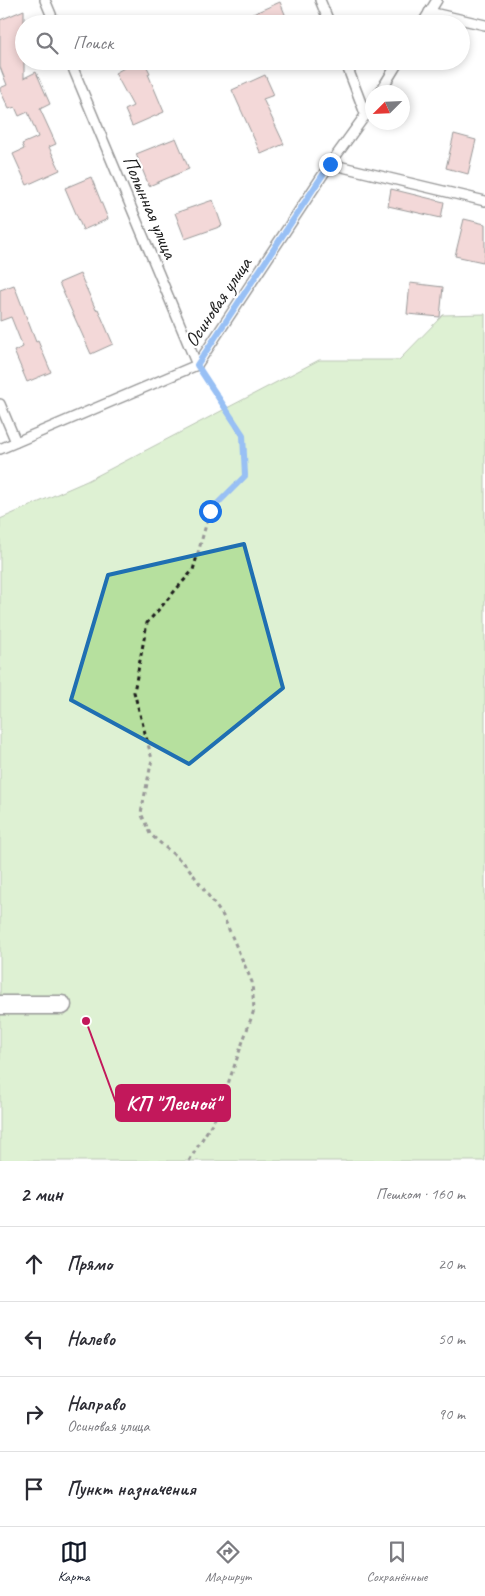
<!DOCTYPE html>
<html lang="ru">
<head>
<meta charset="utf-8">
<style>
  :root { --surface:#fff; --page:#f7f7f7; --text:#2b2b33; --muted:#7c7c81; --line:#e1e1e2; --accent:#111827 }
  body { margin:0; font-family:Caveat,sans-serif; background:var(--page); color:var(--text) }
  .compass { position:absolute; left:365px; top:85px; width:45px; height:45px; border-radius:50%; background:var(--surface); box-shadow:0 2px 8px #0003; rotate:246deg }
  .stop { position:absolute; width:15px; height:15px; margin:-11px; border:4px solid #1a73e8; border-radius:50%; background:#fff }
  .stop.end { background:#1a73e8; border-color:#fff; box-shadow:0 1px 5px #0008 }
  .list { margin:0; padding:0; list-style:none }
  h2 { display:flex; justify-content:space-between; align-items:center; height:65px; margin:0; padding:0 20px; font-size:21px }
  h2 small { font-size:16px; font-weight:400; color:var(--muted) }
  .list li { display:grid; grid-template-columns:32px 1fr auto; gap:15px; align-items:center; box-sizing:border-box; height:75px; padding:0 20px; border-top:1px solid var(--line) }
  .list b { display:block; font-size:19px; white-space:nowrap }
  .list p { margin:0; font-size:16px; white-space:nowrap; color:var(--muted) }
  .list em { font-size:16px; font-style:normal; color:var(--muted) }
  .icon { flex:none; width:28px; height:28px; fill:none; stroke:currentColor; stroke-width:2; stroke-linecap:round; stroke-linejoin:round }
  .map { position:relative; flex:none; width:485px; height:1161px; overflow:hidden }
  .search { position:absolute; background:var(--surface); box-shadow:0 2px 8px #0003; left:15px; right:15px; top:15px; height:55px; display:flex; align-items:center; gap:12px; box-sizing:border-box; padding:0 18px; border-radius:28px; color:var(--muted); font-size:19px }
  .sheet { height:365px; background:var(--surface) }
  nav { display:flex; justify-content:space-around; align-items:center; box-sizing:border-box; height:70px; border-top:1px solid var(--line); background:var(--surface); font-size:14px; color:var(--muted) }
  nav a { display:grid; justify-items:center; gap:2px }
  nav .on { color:var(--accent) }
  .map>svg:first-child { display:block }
  .green { fill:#b6e09e; stroke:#697e5d }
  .building { fill:#e4a9a8; stroke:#1c1c1c }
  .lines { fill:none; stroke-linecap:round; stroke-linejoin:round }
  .lane-casing { stroke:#1c1c1c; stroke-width:12 }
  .street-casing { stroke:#1c1c1c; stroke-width:21 }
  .path { stroke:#1c1c1c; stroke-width:3; stroke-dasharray:4 4; stroke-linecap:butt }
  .lane { stroke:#fff; stroke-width:9 }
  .street { stroke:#fff; stroke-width:18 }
  .route { stroke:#1a73e8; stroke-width:6 }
  .marked { fill:none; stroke:#1f6fb2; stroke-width:4; stroke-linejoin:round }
  .labels { text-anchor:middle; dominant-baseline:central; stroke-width:4.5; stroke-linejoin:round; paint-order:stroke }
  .street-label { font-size:20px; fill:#1c1c1c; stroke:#fff }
  .leader { fill:none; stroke:#c2185b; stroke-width:2 }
  .callout-dot { fill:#c2185b; stroke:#fff; stroke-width:2 }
  .callout { fill:#c2185b; stroke:#c2185b; stroke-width:2 }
  .callout-label { font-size:21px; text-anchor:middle; font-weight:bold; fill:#fff }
</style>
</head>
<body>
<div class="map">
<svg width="485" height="1161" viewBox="0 0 485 1161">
  <rect width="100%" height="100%" fill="#fff"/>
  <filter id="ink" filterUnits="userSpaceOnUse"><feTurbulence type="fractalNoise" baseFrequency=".02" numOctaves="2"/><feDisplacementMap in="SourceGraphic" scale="10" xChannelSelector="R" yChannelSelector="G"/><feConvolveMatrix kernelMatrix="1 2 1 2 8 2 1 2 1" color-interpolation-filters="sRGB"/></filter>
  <g filter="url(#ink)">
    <path class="green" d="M485,314v847h-485v-642l87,-38 232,-121h80l44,-45z"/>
    <g class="building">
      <path d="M280,2l9,22h-59z"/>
      <path d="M24,10v68l12,-6 14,32 -10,5 16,35 -7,3 11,23 -33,15 -14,-31 11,-5 -2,-5 16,-7 -10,-25 -9,4 -4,-9 -6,2 -9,-19v-2l7,-3 -7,-18v-47z"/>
      <path d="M137,61h7l6,12 -2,1 16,38 -32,14 -7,-16 8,-4 -18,-33z"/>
      <path d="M265,75l9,20 -11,4 21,45 -23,10 -29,-64z"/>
      <path d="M454,134l22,6 -8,34 -22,-6z"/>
      <path d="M176,138l13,31 -40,17 -13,-32z"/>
      <path d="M91,177l17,42 -25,11 -18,-42z"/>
      <path d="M391,189l53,13 -3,16 -53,-12z"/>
      <path d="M213,200l9,26 -37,13 -10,-26z"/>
      <path d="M464,219l21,5v30l-2,8 -28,-6z"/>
      <path d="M80,274l16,36 2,-1 15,35 -22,10 -32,-71z"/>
      <path d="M410,283l33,4 -3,30 -33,-3z"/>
      <path d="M14,285l22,57 2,-1 13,31 -24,10 -13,-31 9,-4 -12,-30 -11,4v-31z"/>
    </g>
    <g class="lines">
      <g class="lane-casing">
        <g id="lane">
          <path d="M45,0l10,24"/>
          <path d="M320,0l10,24"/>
          <path d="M429,12l56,13"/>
          <path d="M422,24l15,-24"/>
          <path d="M70,61l127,304"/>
          <path d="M345,61l21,55"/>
          <path d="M380,92l19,-31"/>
          <path d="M330,164l155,37"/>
          <path d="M0,404l16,38"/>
          <path d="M0,449l197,-84 133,-201 42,-58"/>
        </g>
      </g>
      <g class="street-casing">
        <path id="street" d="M0,1005h62"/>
      </g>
      <path class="path" d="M189,1161l28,-46 37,-105 -2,-28 -29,-66 -36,-50 -37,-32 -9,-21 11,-54 -18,-67 13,-69 46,-53 17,-59 35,-35 -2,-41 -40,-61"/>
      <use href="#lane" class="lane"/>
      <use href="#street" class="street"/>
    </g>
  </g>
  <g class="lines" filter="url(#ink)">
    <path class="route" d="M210,511l35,-35 -2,-41 -46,-70 133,-201"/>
  </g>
  <path d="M0 0H485V1161H0ZM244,544l39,144 -94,76 -118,-64 37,-125z" fill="#fff" fill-opacity=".55" fill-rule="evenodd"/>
  <path class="marked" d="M244,544l39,144 -94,76 -118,-64 37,-125z"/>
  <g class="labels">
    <g class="street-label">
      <text transform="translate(150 207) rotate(67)">Полынная улица</text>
      <text transform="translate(218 302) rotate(-56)">Осиновая улица</text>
    </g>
  </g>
  <path class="leader" d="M86 1021L116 1103"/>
  <circle class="callout-dot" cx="86" cy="1021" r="5"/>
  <rect class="callout" x="116" y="1085" width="114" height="36" rx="5"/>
  <g class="callout-label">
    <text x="173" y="1110">КП "Лесной"</text>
  </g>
</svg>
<svg class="compass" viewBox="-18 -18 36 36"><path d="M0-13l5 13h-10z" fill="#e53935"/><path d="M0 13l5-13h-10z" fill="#7c7c81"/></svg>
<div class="stop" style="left:210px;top:511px"></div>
<div class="stop end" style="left:330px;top:164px"></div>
<div class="search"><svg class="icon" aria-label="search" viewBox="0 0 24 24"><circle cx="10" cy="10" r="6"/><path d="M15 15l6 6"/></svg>Поиск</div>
</div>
<section class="sheet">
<h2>2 мин<small>Пешком · 160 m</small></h2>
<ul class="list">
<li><svg class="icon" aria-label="ahead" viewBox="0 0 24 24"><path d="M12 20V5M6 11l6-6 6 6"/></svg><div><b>Прямо</b></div><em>20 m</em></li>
<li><svg class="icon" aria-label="left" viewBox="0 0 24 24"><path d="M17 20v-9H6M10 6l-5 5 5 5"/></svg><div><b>Налево</b></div><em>50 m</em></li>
<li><svg class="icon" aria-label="right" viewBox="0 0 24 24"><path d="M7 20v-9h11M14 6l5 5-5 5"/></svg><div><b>Направо</b><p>Осиновая улица</p></div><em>90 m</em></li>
<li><svg class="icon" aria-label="arrive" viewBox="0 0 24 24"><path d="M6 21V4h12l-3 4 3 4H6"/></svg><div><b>Пункт назначения</b></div></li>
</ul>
</section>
<nav>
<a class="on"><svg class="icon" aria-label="map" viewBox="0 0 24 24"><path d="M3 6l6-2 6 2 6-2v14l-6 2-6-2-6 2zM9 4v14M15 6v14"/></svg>Карта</a>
<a><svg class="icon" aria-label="directions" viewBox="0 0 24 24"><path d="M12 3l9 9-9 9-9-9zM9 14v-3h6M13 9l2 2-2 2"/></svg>Маршрут</a>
<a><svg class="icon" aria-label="saved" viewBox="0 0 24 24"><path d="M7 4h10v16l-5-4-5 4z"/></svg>Сохранённые</a>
</nav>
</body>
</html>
